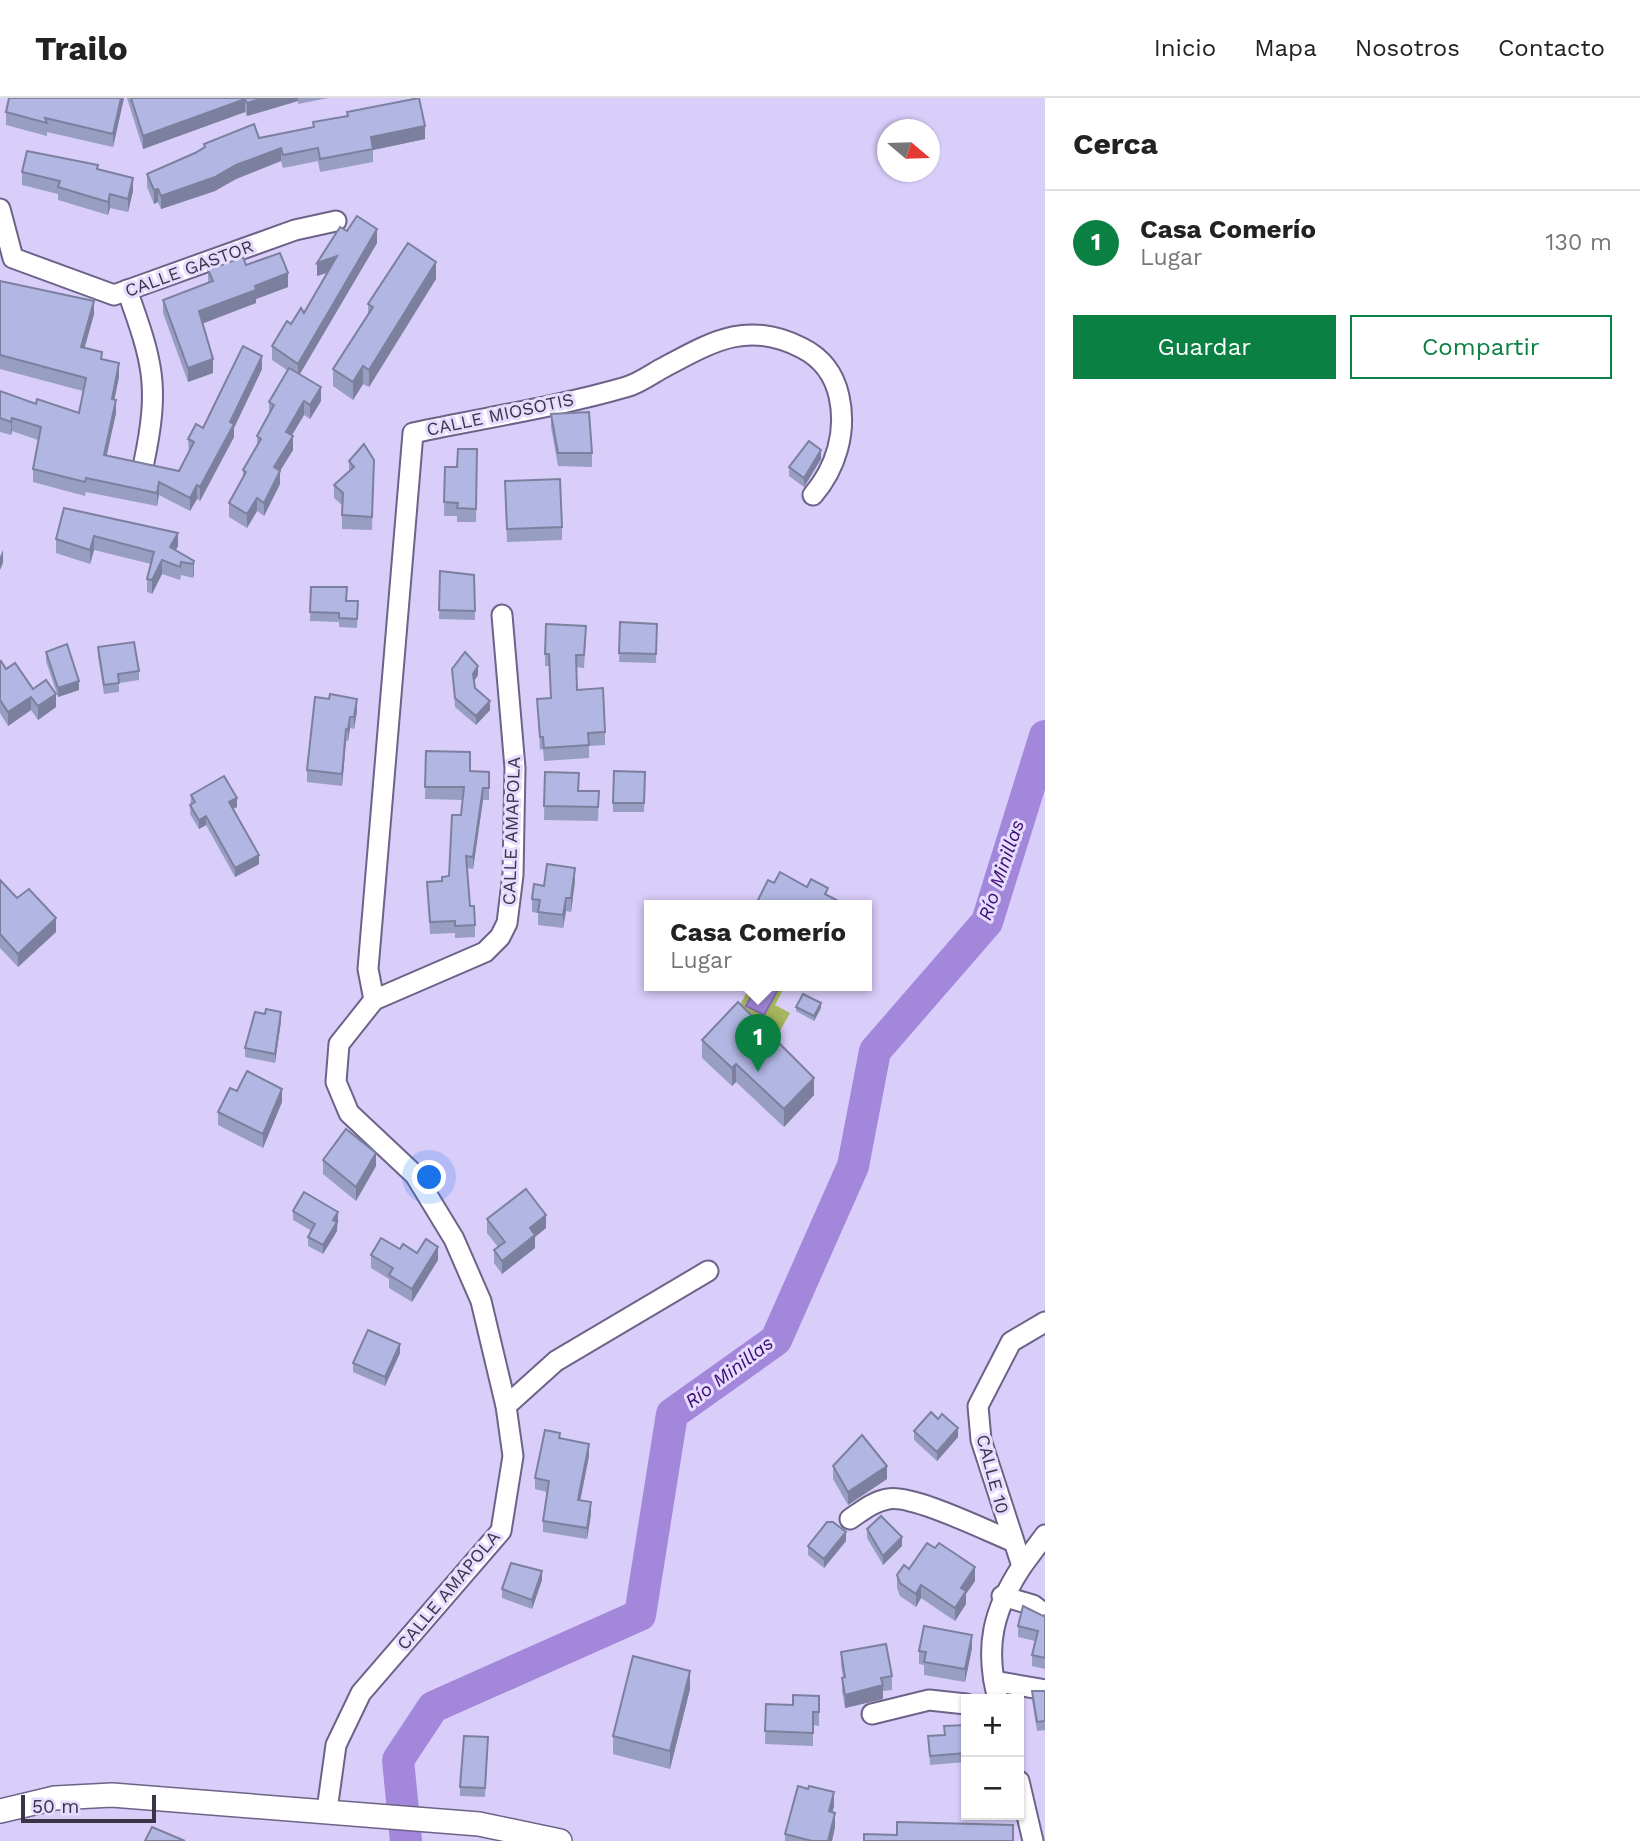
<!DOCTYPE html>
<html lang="es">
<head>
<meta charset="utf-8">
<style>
  :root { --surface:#fff; --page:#f2f2f2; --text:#222; --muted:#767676; --line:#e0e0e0; --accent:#0b8043 }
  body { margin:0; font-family:"Work Sans",sans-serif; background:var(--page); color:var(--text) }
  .controls { position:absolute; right:21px; bottom:21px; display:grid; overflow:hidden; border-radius:0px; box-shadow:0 2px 5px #0004 }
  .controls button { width:63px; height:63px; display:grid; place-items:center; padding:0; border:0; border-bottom:2px solid var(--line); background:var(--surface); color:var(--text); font:35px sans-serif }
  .compass { position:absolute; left:877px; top:21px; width:63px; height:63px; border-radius:50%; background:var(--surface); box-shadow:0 2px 5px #0004; rotate:109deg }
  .scale { position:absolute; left:21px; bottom:18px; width:135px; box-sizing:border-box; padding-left:7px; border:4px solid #3a3546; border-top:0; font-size:19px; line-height:24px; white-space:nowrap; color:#3a3546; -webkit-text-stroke:5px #e5dcff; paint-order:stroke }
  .you { position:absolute; left:430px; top:1080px; width:24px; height:24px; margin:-18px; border:5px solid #fff; border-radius:50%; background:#1a73e8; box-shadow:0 0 0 10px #1a73e833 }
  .badge { display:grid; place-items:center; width:46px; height:46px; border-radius:50%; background:var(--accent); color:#fff; font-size:23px; font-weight:700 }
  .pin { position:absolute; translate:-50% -58px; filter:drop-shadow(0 2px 4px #0008) }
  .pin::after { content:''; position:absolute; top:37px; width:24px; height:21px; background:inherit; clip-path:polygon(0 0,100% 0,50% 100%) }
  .popup { position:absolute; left:644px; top:802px; width:228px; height:91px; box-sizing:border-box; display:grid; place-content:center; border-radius:0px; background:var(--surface); filter:drop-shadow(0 2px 5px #0005); font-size:23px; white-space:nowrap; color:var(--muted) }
  .popup b { font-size:26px; color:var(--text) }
  .popup::after { content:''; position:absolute; left:50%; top:100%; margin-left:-14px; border:14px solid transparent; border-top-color:var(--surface) }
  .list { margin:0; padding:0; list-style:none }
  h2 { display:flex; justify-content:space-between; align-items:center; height:91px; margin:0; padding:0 28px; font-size:30px }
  h2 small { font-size:23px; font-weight:400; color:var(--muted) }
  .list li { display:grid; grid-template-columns:46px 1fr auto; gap:21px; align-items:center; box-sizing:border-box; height:105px; padding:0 28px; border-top:2px solid var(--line) }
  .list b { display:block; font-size:26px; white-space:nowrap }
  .list p { margin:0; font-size:23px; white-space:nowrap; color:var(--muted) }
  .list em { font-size:23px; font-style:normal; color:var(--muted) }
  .actions { display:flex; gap:14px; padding:21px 28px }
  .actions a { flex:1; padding:16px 0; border:2px solid var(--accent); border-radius:0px; text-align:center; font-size:24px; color:var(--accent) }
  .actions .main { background:var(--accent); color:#fff }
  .map { position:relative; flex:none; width:1045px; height:1743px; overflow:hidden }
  header { display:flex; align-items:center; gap:42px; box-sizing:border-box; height:98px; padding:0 35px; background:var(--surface); border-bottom:2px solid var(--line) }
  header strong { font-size:33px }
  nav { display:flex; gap:38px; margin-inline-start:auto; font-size:24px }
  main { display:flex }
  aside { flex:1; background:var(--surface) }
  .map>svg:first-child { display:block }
  .green { fill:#a5b65d }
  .water { fill:#a287da; stroke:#836eae; stroke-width:2 }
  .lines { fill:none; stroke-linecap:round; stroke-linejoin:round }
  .river { stroke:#a287da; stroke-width:32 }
  .minor-casing { stroke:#6d6288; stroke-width:23 }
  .tertiary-casing { stroke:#6d6288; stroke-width:26 }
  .minor { stroke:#fff; stroke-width:19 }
  .tertiary { stroke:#fff; stroke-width:23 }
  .wall { fill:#989dc2 }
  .shaded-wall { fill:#7c809e }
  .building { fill:#b1b7e2; stroke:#7c809e; stroke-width:2 }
  .labels { text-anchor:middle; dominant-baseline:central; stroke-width:6; stroke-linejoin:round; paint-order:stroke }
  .street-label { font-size:18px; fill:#3a3546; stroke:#e5dcff }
  .water-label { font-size:19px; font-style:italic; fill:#3c0a70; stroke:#e5dcff }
</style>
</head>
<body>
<header>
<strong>Trailo</strong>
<nav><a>Inicio</a><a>Mapa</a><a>Nosotros</a><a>Contacto</a></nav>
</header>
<main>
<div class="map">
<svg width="1045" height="1743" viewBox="0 0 1045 1743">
  <rect width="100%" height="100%" fill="#d9cdf9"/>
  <path class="green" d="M750,888h35l-10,19 15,8 -10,18 -42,-22z"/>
  <path class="water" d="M757,888h23l-16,29 -18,-9z"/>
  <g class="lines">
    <path class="river" d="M406,1743l-8,-81 35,-53 207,-92 32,-201 104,-74 77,-174 22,-115 112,-129 58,-186"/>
    <g class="minor-casing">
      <g id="minor">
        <path d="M0,111l13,49 101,37 181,-65 41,-9"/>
        <path d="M127,192c26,73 33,95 17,172"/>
        <path d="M374,902l-6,-31 45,-536c70,-15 144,-26 213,-46 11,-3 23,-11 33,-17 51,-27 87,-51 143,-22 20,10 32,26 37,48 8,36 -3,72 -26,99"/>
        <path d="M506,1308l50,-45 152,-90"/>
        <path d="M850,1421c12,-8 24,-18 38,-20 24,-5 99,32 124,42"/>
        <path d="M1022,1468l23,-31"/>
        <path d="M1002,1498l31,9 12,9"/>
        <path d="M994,1583l51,9"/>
        <path d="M998,1601c-14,-52 -5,-89 24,-133l-41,-126 -3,-34 33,-64 34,-20"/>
        <path d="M872,1616l57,-14 37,4"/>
        <path d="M1019,1683l14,60"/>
        <path d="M327,1712l9,-65 25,-52 140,-162 12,-75 -7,-50 -25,-105 -27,-62 -39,-64 -66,-62 -13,-31 3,-38 35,-44 111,-48 15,-15 7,-14 6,-48 2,-107 -13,-153"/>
      </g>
    </g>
    <g class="tertiary-casing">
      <path id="tertiary" d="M0,1713l55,-13 57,-3 367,29 81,17"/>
    </g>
    <use href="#minor" class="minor"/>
    <use href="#tertiary" class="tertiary"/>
  </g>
  <g class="wall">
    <path d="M9,0h115l-11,49 -66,-15v4l-41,-11v-13z"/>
    <path d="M127,0h201l-30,6v-3l-51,15 -2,-4 -102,37z"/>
    <path d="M347,14l78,27 -52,11v12l-53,10 -2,-11 -35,7 -2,-7 -45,18 -21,12 -54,18 -3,-7 -4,2 -7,-17v-13l48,-21 9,-5v-4l55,-6 54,-11v-5l34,-6z"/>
    <path d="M98,71l35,22 -5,21 -18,-4 -2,7 -50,-15v-6l-36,-9v-13z"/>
    <path d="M347,133l30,12 -77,131 21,27 -11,18 -6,-4 -12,20 1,15 -13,21v13l-16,32 -7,-5 -10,17 -18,-11v-14l14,-24v-9l14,-25v-9l12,-22v-12l18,-32 -15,-10v-14l19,-22 13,-11 23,-40 -10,3z"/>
    <path d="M246,167l42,22 -32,12v4l-54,20 11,50 -25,9 -25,-69v-13l45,-17v-13z"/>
    <path d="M436,181l-67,108 -6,-3 -10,16 -20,-14v-17l35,-55v-10z"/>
    <path d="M0,183l94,33 -10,34 18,12 17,17 -5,22 2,14 -10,42 73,16 10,-18 -1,-14 15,-11 59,-59 -28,59v9l-34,64 -3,-2 -7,12 -31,-16 -2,11 -71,-14 -1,4 -52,-14v-13l5,-29 -26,-9 -1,4 -11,-3v-41l36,13 43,9 4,-22 -83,-22z"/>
    <path d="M551,316l41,39v14l-34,-1 -7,-39z"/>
    <path d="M477,351l-1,73h-19v-6h-13l1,-49h12z"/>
    <path d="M821,361l-17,28 -15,-11v-9z"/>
    <path d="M374,362l-2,70 -30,-1v-24l-8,-7v-13l15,-13v-11z"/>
    <path d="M505,397l57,32v13l-55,2z"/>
    <path d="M64,410l114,38 -2,4 18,11v13l-1,4 -12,-3 -1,5 -18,-6 -10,20 -5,-2v-13l4,-15 -57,-14 -4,14 -34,-11v-14z"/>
    <path d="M440,473l34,4 1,45 -36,-1z"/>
    <path d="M311,489l36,14h11l-1,27 -18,-1v-5l-29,-1z"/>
    <path d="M620,524l37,2 -1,39 -37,-1z"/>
    <path d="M586,540l-2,30 -8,-1 1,23 28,42v13l-16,1v12l-45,3 -1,-12 -3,1 -3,-51 14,-1 -2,-32h-4v-12z"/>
    <path d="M98,549l41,24v9l-20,3v9l-15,2 -6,-38z"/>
    <path d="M46,554l33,38 -21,7 -12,-36z"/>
    <path d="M0,564l6,7 27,20 23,18 -18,13 -7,-10 -23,16 -8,-13z"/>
    <path d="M452,571l26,6 -4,6 1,7 15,22 -14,15 -21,-18z"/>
    <path d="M315,599l42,14 -3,18 -4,-1 -2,13h-2l-4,45 -35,-4v-12z"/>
    <path d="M426,653l44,20 19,1v28h-6l-10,69 -6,-1 3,38 5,19v12l-20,1v-5l-25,1 -3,-52 15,-1 7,-5 12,-61 2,-15 -38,-1z"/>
    <path d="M545,674l34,19h20l-1,30 -54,-1z"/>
    <path d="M645,674l-1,40h-31v-9z"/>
    <path d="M191,697l46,12 -4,2 26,55 -24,13 -29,-52 -7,4 -9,-15z"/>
    <path d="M0,782l17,18 39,34 -38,35 -18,-19z"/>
    <path d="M575,783l-4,31 -5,-1 -3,17 -25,-3v-12l-6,-1v-13l12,-13z"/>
    <path d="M796,909l25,1 -7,13 -18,-10z"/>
    <path d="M265,916l16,7 -6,42 -30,-6v-9z"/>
    <path d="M702,942l112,55 -30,32 -48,-45 -4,4 -30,-28z"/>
    <path d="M237,993l45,11 -19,46 -45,-23v-13z"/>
    <path d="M323,1062l53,6 -20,35 -33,-27z"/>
    <path d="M293,1113l45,10 -1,10 -14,23 -15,-8v-9l4,-6 -19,-11z"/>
    <path d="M487,1121l59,9 -11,9v11l-33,26 -8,-11v-13l4,-3 -11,-14z"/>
    <path d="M400,1151l17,4 21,7 -26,42 -23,-14v-9l-18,-11v-13z"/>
    <path d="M400,1255l-15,33 -32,-14v-9z"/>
    <path d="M938,1321l20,18 -21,24 -23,-21v-9z"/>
    <path d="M560,1340l29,18 -9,44 11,14 -4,25 -44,-7v-11l4,-29 -12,-3v-11z"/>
    <path d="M833,1368l54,13 -39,26 -15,-26z"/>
    <path d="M867,1431l35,17 -19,19 -16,-27z"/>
    <path d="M846,1443l-22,27 -16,-13v-9z"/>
    <path d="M909,1471l66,12 -9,13v10l-11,17 -34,-23 -5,9 -16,-11 -3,-8v-13z"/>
    <path d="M542,1482l-10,29 -30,-11v-9z"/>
    <path d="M1045,1517v54l-13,-3v-11l3,-14 -17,-4v-11z"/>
    <path d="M972,1550l-7,34 -41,-7v-10l-5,-1v-13z"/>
    <path d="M841,1554l51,24v14l-9,1v8l-38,9 -3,-17v-13l1,-1 -2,-12z"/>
    <path d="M690,1591l-20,80 -57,-15v-18z"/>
    <path d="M1032,1593h13v39l-8,1 -5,-31z"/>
    <path d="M819,1598v30l-6,-1v21l-48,-2 1,-40 27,1z"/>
    <path d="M966,1627v37l-36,3 -2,-29 16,-1v-9z"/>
    <path d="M488,1648l-3,51 -25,-1v-9z"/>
    <path d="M834,1708l-2,6 3,15 -3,14h-47v-7z"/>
  </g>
  <g class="shaded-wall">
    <path d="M121,0h3l-11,49v-13z"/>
    <path d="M263,0h35v3l-51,15v-13z"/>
    <path d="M245,1v13l-102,37v-13z"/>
    <path d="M425,28v13l-52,11 -2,-13z"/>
    <path d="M281,50v13l-45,18 -21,12 -54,18v-13z"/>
    <path d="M133,80v13l-5,21v-13z"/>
    <path d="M158,91v13l-4,2v-14z"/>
    <path d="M110,96v14l-2,7v-13z"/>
    <path d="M377,131v14l-79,134v-13z"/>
    <path d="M337,158v13l-20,7v-13z"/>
    <path d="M436,164v17l-67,108v-17z"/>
    <path d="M288,175v14l-32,12v4l-57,22v-14l65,-29z"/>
    <path d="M94,203v13l-13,47v-14z"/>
    <path d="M262,258v13l-28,59v9l-34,64v-14z"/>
    <path d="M213,261v14l-25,9v-14z"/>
    <path d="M119,265v14l-7,35v-13z"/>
    <path d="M363,268v18l-10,16v-18z"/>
    <path d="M321,289v14l-11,18v-14z"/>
    <path d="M116,302v13l-12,55v-13z"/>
    <path d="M304,303v14l-18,30v-13z"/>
    <path d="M12,320v13l-1,4v-13z"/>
    <path d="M293,338v14l-13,21v13l-16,32v-13l10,-36z"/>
    <path d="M821,352v9l-17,28v-9z"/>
    <path d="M159,384v13l-2,11v-13z"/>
    <path d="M197,387v14l-7,12v-13z"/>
    <path d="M257,400v13l-10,17v-14z"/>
    <path d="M178,435v13l-8,14v-13z"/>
    <path d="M94,438v14l-4,14v-14z"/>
    <path d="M3,452v13l-3,7v-13z"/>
    <path d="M162,462v14l-10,20v-14z"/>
    <path d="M194,463v13l-1,4v-14z"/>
    <path d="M478,568v9l-5,8v-9z"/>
    <path d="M79,583v9l-21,7v-9z"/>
    <path d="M56,596v13l-18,13v-14z"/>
    <path d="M31,599v13l-23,16v-14z"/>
    <path d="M357,601v12l-3,18v-12z"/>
    <path d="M490,603v9l-14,15v-9z"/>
    <path d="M350,619v11l-2,13v-11z"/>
    <path d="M346,631v12l-4,45v-12z"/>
    <path d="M483,690v12l-10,69v-12z"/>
    <path d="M237,700v9l-8,4v-9z"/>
    <path d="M206,718v9l-7,4v-9z"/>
    <path d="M259,757v9l-24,13v-9z"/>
    <path d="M575,770v13l-4,31v-14z"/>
    <path d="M566,800v13l-3,17v-13z"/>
    <path d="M56,820v14l-38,35v-13z"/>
    <path d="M821,905v5l-7,13v-5z"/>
    <path d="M281,914v9l-6,42v-9z"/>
    <path d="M736,966v18l-4,4v-18z"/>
    <path d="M814,980v17l-30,32v-18z"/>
    <path d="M282,991v13l-19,46v-14z"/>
    <path d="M376,1055v13l-20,35v-14z"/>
    <path d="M338,1114v9l-2,4 1,-3v9l-14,23v-9l10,-25z"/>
    <path d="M546,1117v13l-11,9v11l-33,26v-13l28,-33z"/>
    <path d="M438,1149v13l-26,42v-13z"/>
    <path d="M400,1246v9l-15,33v-9z"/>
    <path d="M958,1330v9l-21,24v-9z"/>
    <path d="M589,1346v12l-11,56v-12z"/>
    <path d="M887,1368v13l-39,26v-13z"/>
    <path d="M591,1404v12l-4,25v-11z"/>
    <path d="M846,1434v9l-22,27v-9z"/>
    <path d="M902,1439v9l-19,19v-9z"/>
    <path d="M975,1469v14l-9,13v10l-11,17v-13l6,-20z"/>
    <path d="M542,1473v9l-10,29v-9z"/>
    <path d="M921,1487v13l-5,9v-13z"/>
    <path d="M972,1537v13l-7,34v-13z"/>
    <path d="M690,1573v18l-20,80v-18z"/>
    <path d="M883,1587v14l-38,9v-13z"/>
    <path d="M834,1694v14l-5,19v-14z"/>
    <path d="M835,1715v14l-3,14h-4z"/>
  </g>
  <g class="building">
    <path d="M9,0h112l-8,36 -68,-16 2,5 -41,-11z"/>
    <path d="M131,0h132l-16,5 -2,-4 -102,37z"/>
    <path d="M419,0l6,28 -54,11 2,12 -53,10 -2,-11 -35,7 -2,-7 -45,17 -21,12 -54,19 -3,-7 -4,1 -7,-16 48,-21 10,-6 -1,-3 50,-20 5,14 55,-11 -1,-5 35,-6 -1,-4z"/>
    <path d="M27,53l71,14 -1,4 36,9 -5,21 -18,-5 -2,8 -50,-15 2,-6 -38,-9z"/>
    <path d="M357,118l20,13 -79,135 -26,-18 15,-25 4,3 10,-16 3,5 33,-57 -20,7 23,-36 7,4z"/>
    <path d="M408,145l28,19 -67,108 -6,-4 -10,16 -20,-13 40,-62 -5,-3z"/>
    <path d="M280,155l8,20 -33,13 1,4 -57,21 14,48 -25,9 -25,-68 50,-19 -5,-11 35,-13 3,8z"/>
    <path d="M0,183l94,20 -13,46 21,5 -1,7 18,4 -7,36 4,1 -12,55 75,16 15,-29 -6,-3 8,-15 7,4 40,-82 19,10 -32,66 4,2 -34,63 -3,-2 -7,13 -31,-16 -2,11 -71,-15 -1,4 -52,-13 8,-42 -29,-9 -1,4 -11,-4v-27l36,13 1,-5 42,14 7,-35 -86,-23z"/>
    <path d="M289,270l32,19 -11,18 -6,-4 -18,31 7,4 -19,31 6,4 -16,32 -7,-5 -10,16 -18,-11 17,-31 -3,-2 18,-31 -4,-3 17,-31 -5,-3z"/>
    <path d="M589,314l3,41h-34l-7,-39z"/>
    <path d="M809,343l12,9 -17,28 -15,-11z"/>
    <path d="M364,346l10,16 -2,57 -30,-2 1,-22 -9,-8 20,-18 -5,-6z"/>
    <path d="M458,351h19l-1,60 -19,-1 1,-5 -14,-1 1,-35h12z"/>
    <path d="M560,381l2,48 -55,2 -2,-48z"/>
    <path d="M64,410l114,25 -8,14 24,14 -1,3 -12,-2 -1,5 -18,-7 -10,20 -5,-1 7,-27 -60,-16 -4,14 -34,-11z"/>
    <path d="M440,473l34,4 1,36 -36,-1z"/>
    <path d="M311,489h36l-1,14h12l-1,18 -18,-1v-5l-29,-1z"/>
    <path d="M620,524l37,2 -1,30 -37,-1z"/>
    <path d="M546,526l40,2 -2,29h-8l1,35 26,-2 2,44 -17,1 1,12 -45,3 -1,-11h-3l-3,-38 14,-1 -2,-44h-4z"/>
    <path d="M134,544l5,29 -21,3 1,9 -15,2 -6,-38z"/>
    <path d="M67,546l12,37 -21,7 -12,-36z"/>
    <path d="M465,554l13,14 -5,8 2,14 15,13 -14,15 -21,-18 -3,-29z"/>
    <path d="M1,563l5,8 9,-6 18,26 13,-9 10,14 -18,12 -7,-9 -23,15 -8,-12v-38z"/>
    <path d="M330,596l27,5 -3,18h-4l-2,13 -2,-1 -4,45 -35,-4 8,-73 14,2z"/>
    <path d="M426,653l44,1v19l19,1v16h-6l-10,69 -7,-1 4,50h4l1,19 -20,1v-5l-25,1 -3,-40 15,-1v-4l7,-1 3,-61h9l3,-28h-39z"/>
    <path d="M614,673l31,1 -1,31h-31z"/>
    <path d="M545,674l34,1 -1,18h21l-1,16 -54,-1z"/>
    <path d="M224,678l13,22 -8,4 30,53 -24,13 -29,-52 -7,4 -9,-15 5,-3 -4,-7z"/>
    <path d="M547,766l28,4 -4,30h-5l-3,17 -25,-3 2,-12 -8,-1 2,-15 10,2z"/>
    <path d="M780,774l27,15 4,-8 17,9 -3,6 15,8 -2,4h-83l13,-26 6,3z"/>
    <path d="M0,782l17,18 12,-9 27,29 -38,36 -18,-20z"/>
    <path d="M803,896l18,9 -7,13 -18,-9z"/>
    <path d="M738,904l76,76 -30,31 -48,-45 -4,4 -30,-28z"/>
    <path d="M266,911l15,3 -6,42 -30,-6 10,-36 10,2z"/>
    <path d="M247,973l35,18 -19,45 -45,-22 12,-24 7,3z"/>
    <path d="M346,1031l30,24 -20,34 -33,-27z"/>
    <path d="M526,1091l20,26 -16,13 5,7 -33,26 -8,-11 11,-8 -18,-23z"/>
    <path d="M304,1094l34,20 -5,8 4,2 -14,23 -15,-8 7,-13 -22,-13z"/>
    <path d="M381,1140l19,11 3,-5 14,9 9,-14 12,8 -26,42 -23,-14 4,-7 -22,-13z"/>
    <path d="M368,1232l32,14 -15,33 -32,-14z"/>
    <path d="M931,1314l7,7 4,-5 16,14 -21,24 -23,-21z"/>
    <path d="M545,1332l15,3 -1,5 30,6 -11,56 13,2 -4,26 -44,-7 6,-40 -14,-3z"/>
    <path d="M862,1337l25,31 -39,26 -15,-26z"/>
    <path d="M881,1418l21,21 -19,19 -16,-27z"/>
    <path d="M827,1424h6l13,10 -22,27 -16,-13z"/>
    <path d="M927,1445l8,5 4,-5 36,24 -14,21 5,3 -11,17 -34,-23 -5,9 -16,-11 -3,-8 7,-10 5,4z"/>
    <path d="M511,1465l31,8 -10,29 -30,-11z"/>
    <path d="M1023,1508l20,10 2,-1v43l-13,-3 6,-24 -20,-5z"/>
    <path d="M924,1528l48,9 -7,34 -41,-7 2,-10 -7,-1z"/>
    <path d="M886,1546l6,32 -11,2 2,7 -38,10 -3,-17 3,-1 -4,-25z"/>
    <path d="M633,1558l57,15 -20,80 -57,-15z"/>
    <path d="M1032,1593h13v30l-8,1z"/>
    <path d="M793,1597l26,1v16h-6v21l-48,-2 1,-27 27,1z"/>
    <path d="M966,1627v28l-36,3 -2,-20 17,-1 -1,-9z"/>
    <path d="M464,1638l24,1 -3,51 -25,-1z"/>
    <path d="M798,1688l10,3 1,-3 25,6 -5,19 6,2 -7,28h-16l-27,-7z"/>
    <path d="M897,1724l116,3v16h-149v-7l33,1z"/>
    <path d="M152,1729l33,14h-40z"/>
  </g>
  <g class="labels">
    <g class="street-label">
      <text transform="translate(189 170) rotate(-20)">CALLE GASTOR</text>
      <text transform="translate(500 316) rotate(-12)">CALLE MIOSOTIS</text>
      <text transform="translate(511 733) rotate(-88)">CALLE AMAPOLA</text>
      <text transform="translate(993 1376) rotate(75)">CALLE 10</text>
      <text transform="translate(448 1492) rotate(-50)">CALLE AMAPOLA</text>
    </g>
    <g class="water-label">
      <text transform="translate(1001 772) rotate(-71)">Río Minillas</text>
      <text transform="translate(729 1274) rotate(-37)">Río Minillas</text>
    </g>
  </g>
</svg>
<div class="controls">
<button>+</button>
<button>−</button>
</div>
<svg class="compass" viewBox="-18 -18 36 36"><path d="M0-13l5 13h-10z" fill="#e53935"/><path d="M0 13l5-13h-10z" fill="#767676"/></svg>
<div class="scale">50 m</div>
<div class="you"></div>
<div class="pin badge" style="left:758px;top:974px">1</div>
<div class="popup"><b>Casa Comerío</b>Lugar</div>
</div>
<aside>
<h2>Cerca<small></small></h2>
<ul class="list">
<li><span class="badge">1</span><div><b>Casa Comerío</b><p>Lugar</p></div><em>130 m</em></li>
</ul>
<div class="actions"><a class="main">Guardar</a><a>Compartir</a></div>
</aside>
</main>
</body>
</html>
